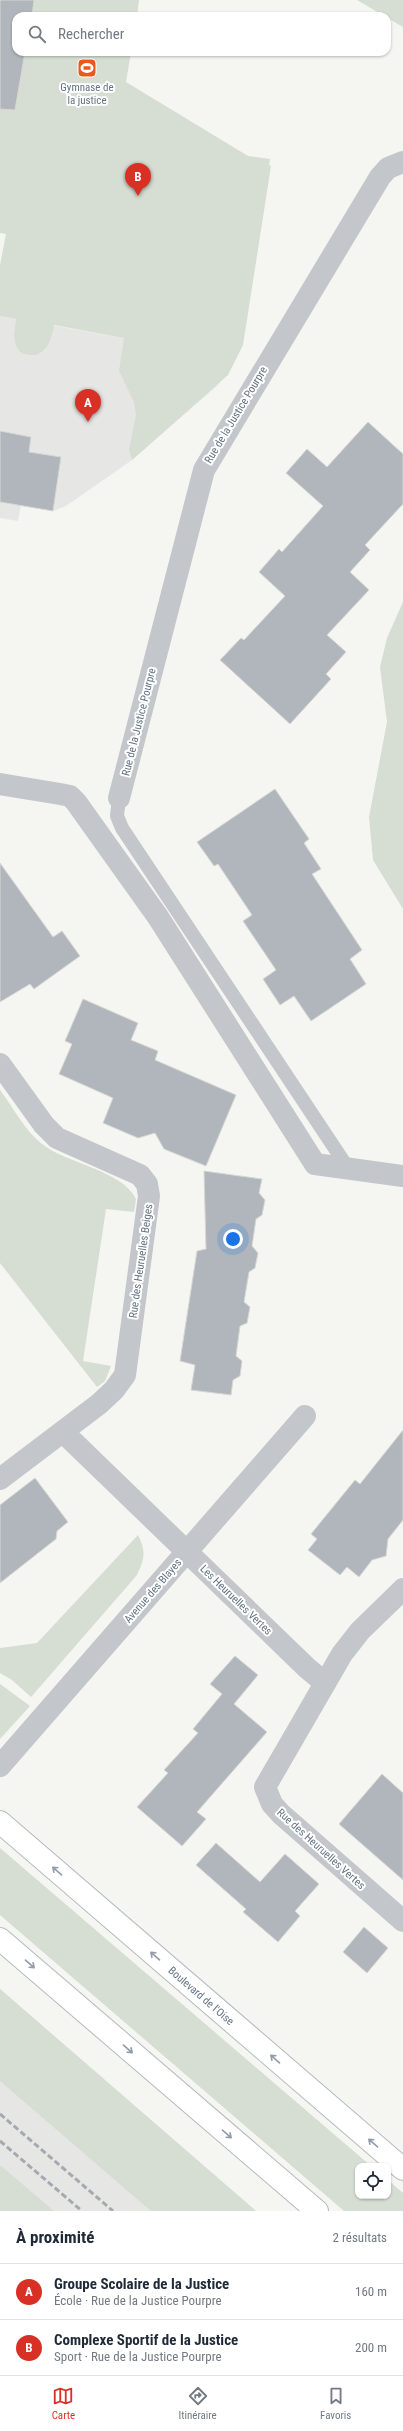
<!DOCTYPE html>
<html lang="fr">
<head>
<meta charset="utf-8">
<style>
  :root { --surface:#fff; --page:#f2f2f3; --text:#1f2937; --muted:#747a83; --line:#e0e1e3; --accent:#d93025 }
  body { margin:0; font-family:"Roboto Condensed",sans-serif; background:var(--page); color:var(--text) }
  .controls { position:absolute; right:12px; bottom:12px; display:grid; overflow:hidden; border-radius:8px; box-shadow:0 1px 3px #0004 }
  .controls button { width:36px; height:36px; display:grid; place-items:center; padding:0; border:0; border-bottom:1px solid var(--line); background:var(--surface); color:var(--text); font:20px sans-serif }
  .you { position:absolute; left:233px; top:1239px; width:14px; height:14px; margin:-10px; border:3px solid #fff; border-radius:50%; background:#1a73e8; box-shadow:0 0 0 6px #1a73e833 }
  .badge { display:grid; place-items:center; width:26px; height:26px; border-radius:50%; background:var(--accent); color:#fff; font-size:13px; font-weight:700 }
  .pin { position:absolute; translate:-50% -33px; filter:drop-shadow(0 1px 2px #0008) }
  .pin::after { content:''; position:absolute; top:21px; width:14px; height:12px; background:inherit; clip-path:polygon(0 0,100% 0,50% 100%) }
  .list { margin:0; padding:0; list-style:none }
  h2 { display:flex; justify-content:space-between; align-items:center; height:52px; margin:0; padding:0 16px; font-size:17px }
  h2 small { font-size:13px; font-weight:400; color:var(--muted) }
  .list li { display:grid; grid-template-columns:26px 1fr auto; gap:12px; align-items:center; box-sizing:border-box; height:56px; padding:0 16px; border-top:1px solid var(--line) }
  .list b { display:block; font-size:15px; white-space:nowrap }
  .list p { margin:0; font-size:13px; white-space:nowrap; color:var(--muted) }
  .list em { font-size:13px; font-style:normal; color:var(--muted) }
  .icon { flex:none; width:22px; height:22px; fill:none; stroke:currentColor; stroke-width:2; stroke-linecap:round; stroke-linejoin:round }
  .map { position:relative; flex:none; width:403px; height:2211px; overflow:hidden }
  .search { position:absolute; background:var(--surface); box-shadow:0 1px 3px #0004; left:12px; right:12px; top:12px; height:44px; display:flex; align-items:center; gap:10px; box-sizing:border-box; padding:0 14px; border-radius:12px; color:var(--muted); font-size:15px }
  .sheet { height:164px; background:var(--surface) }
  nav { display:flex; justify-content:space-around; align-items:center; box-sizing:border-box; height:56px; border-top:1px solid var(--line); background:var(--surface); font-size:11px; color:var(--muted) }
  nav a { display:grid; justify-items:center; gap:2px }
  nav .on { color:var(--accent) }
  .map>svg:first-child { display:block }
  .built { fill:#e6e7e5 }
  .green { fill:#d6ddd2 }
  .building { fill:#b0b6bc; stroke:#d7d7d4 }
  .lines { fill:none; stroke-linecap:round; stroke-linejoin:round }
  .secondary-casing { stroke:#b5babf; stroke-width:24 }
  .lane { stroke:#c3c6ca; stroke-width:14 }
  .street { stroke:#c3c6ca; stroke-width:22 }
  .secondary { stroke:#fff; stroke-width:22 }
  .rail { stroke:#a5aab0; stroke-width:3; stroke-dasharray:6 3; stroke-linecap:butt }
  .oneway { stroke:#929da9 }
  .labels { text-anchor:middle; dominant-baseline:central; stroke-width:4; stroke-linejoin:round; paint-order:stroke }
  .poi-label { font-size:11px; fill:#637384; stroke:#fff }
  .street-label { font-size:11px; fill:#637384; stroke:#fff }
</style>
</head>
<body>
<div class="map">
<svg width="403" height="2211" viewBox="0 0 403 2211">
  <rect width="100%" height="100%" fill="#f5f6f1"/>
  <g class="built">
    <path d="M0,316l124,22 96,42 -2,5 -86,75 -66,46 -13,5 -32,-6 -3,16 -18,-3z"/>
    <path d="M0,1989l256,222h-256z"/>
  </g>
  <g class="green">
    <path d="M0,0h139l-2,16h-121v36h115l-5,30 122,74 22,3 -1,6 2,1 -28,179 -15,30 -96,85 -3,-10 7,-35 -2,-13 -15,-31 5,-33 -70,-13c-2,14 -8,32 -25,30 -4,-1 -9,-2 -11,-6 -6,-8 -3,-20 -2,-30l-16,-3v-51l6,-31 -6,-1z"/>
    <path d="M357,0h46v27z"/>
    <path d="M403,602v307l-30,-49 -4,-43 18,-95 -7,-55 7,-29z"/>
    <path d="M0,1090c13,17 25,41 42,54 25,20 80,26 94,55l-2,13 -28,-3 -23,152 28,5 -6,15 -8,6 -97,-124z"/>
    <path d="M138,1535c8,16 7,24 -1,40l-106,122 -19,-17 -12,-7v-25l37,-5z"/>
    <path d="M0,1684l30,22 -30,33z"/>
    <path d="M0,1848l371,318h-13v30h30v-16l15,13v18h-59l-344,-296z"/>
    <path d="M0,1989l256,222h-105l-151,-130z"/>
    <path d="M0,2165l54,46h-54z"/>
  </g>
  <g class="building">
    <path d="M0,0h34l-2,16h-16v36h9l-10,58 -15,-1z"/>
    <path d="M368,422l35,32v50l-38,41 5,5 -20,22 19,18 -42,45 19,17 -20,22 5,5 -41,45 -70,-64 21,-22 3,2 41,-44 -26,-24 20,-23 3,3 41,-46 -37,-33 21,-24 20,18z"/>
    <path d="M0,431l31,6 -2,15 32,5 -8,54 -53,-9z"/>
    <path d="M275,789l34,50 -5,4 17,26 -9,5 50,76 -12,9 16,25 -55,37 -17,-25 -14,9 -17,-26 13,-9 -33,-49 9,-6 -34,-51 -4,2 -17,-24z"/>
    <path d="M0,863l53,74 9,-6 18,25 -46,33 -4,-5 -30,18z"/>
    <path d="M83,999l55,24 -7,17 27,11 -3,9 81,35 -30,71 -42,-17 -9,-16 -17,5 -35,-15 10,-25 -54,-24 13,-30 -7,-3z"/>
    <path d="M204,1171l58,8 -3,14 6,7 -3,15 -6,4 -4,27 6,7 -3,15 -6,4 -5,30 6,5 -3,16 -7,3 -4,30 6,5 -2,15 -7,4 -2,15 -40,-5 4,-25 -15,-4 17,-110 9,-2z"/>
    <path d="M403,1430v90l-15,19 -2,17 -14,4 -13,17 -12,-10 -7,8 -32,-25 9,-11 -6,-5 44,-54 5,4z"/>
    <path d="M35,1478l33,44 -11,9 -1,8 -56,44v-78z"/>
    <path d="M235,1656l23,19 -24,29 33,28 -70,80 9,7 -24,27 -45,-39 31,-34 -4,-3 34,-37 -5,-4 29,-35 -12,-10z"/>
    <path d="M382,1774l21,19v87l-64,-56z"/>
    <path d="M216,1843l44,39 25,-28 34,30 -24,27 5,5 -22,26 -35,-30 3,-3 -50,-44z"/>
    <path d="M364,1927l24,21 -21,25 -24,-21z"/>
  </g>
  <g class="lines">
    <g class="secondary-casing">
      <g id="secondary">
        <path d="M0,1822l403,347"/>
        <path d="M0,1939l317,272"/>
      </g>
    </g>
    <path class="lane" d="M119,798l-2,18 5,12 226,340"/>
    <g class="street">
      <path d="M0,784l60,10 10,2 6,6 82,115 157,247 88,12"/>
      <path d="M119,798l85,-328 176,-293 8,-9 15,-6"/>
      <path d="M0,1064l44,61 13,13 83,37 7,9 2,12 -24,179 -11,15 -15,14 -99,75"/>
      <path d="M63,1432l244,236 18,15"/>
      <path d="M403,1589l-43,42 -18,23 -77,133 7,17 9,10 122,107"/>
      <path d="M0,1766l305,-350"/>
    </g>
    <use href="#secondary" class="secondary"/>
    <g class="rail">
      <path d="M0,2114l113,97"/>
      <path d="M0,2141l82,70"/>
    </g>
  </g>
  <defs><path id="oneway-shaft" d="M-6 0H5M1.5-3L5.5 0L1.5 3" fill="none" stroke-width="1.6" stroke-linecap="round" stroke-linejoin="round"/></defs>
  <g class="oneway">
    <use href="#oneway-shaft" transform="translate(57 1871) rotate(-139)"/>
    <use href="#oneway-shaft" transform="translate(155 1956) rotate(-139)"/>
    <use href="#oneway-shaft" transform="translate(30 1964) rotate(41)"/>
    <use href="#oneway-shaft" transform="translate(128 2049) rotate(41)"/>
    <use href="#oneway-shaft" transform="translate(275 2059) rotate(-139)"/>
    <use href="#oneway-shaft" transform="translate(227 2134) rotate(41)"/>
    <use href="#oneway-shaft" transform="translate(373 2143) rotate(-139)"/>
  </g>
  <defs>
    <g id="stadium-square" transform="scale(1)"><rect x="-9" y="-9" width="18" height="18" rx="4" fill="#eb581c" stroke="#fff"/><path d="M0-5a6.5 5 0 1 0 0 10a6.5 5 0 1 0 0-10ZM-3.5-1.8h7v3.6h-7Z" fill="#fff"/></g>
  </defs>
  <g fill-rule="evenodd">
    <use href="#stadium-square" x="87" y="68"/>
  </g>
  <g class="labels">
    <g class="poi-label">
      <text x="87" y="87">Gymnase de<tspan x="87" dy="13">la justice</tspan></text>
    </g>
    <g class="street-label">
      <text transform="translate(236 415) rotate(-59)">Rue de la Justice Pourpre</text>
      <text transform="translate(139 722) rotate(-76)">Rue de la Justice Pourpre</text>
      <text transform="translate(141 1261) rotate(-82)">Rue des Heuruelles Beiges</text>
      <text transform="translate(153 1591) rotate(-49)">Avenue des Blayes</text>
      <text transform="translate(236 1600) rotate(44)">Les Heuruelles Vertes</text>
      <text transform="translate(321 1849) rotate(42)">Rue des Heuruelles Vertes</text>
      <text transform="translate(201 1996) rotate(41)">Boulevard de l'Oise</text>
    </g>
  </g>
</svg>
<div class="controls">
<button><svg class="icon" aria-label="locate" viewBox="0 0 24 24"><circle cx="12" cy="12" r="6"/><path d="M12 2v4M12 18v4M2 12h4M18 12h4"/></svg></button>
</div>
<div class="you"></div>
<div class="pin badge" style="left:88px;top:422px">A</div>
<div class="pin badge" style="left:138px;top:196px">B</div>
<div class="search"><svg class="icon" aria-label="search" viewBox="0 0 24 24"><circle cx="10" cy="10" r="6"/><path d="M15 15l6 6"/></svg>Rechercher</div>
</div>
<section class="sheet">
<h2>À proximité<small>2 résultats</small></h2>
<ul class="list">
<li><span class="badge">A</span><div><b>Groupe Scolaire de la Justice</b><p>École · Rue de la Justice Pourpre</p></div><em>160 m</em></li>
<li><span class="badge">B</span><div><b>Complexe Sportif de la Justice</b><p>Sport · Rue de la Justice Pourpre</p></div><em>200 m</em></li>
</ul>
</section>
<nav>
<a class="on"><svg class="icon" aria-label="map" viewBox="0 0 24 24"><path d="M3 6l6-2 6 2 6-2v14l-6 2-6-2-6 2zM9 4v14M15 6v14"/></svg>Carte</a>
<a><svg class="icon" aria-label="directions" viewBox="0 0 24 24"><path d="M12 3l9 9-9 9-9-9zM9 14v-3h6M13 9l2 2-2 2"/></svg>Itinéraire</a>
<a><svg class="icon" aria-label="saved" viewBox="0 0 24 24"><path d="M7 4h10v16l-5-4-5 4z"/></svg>Favoris</a>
</nav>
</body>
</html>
